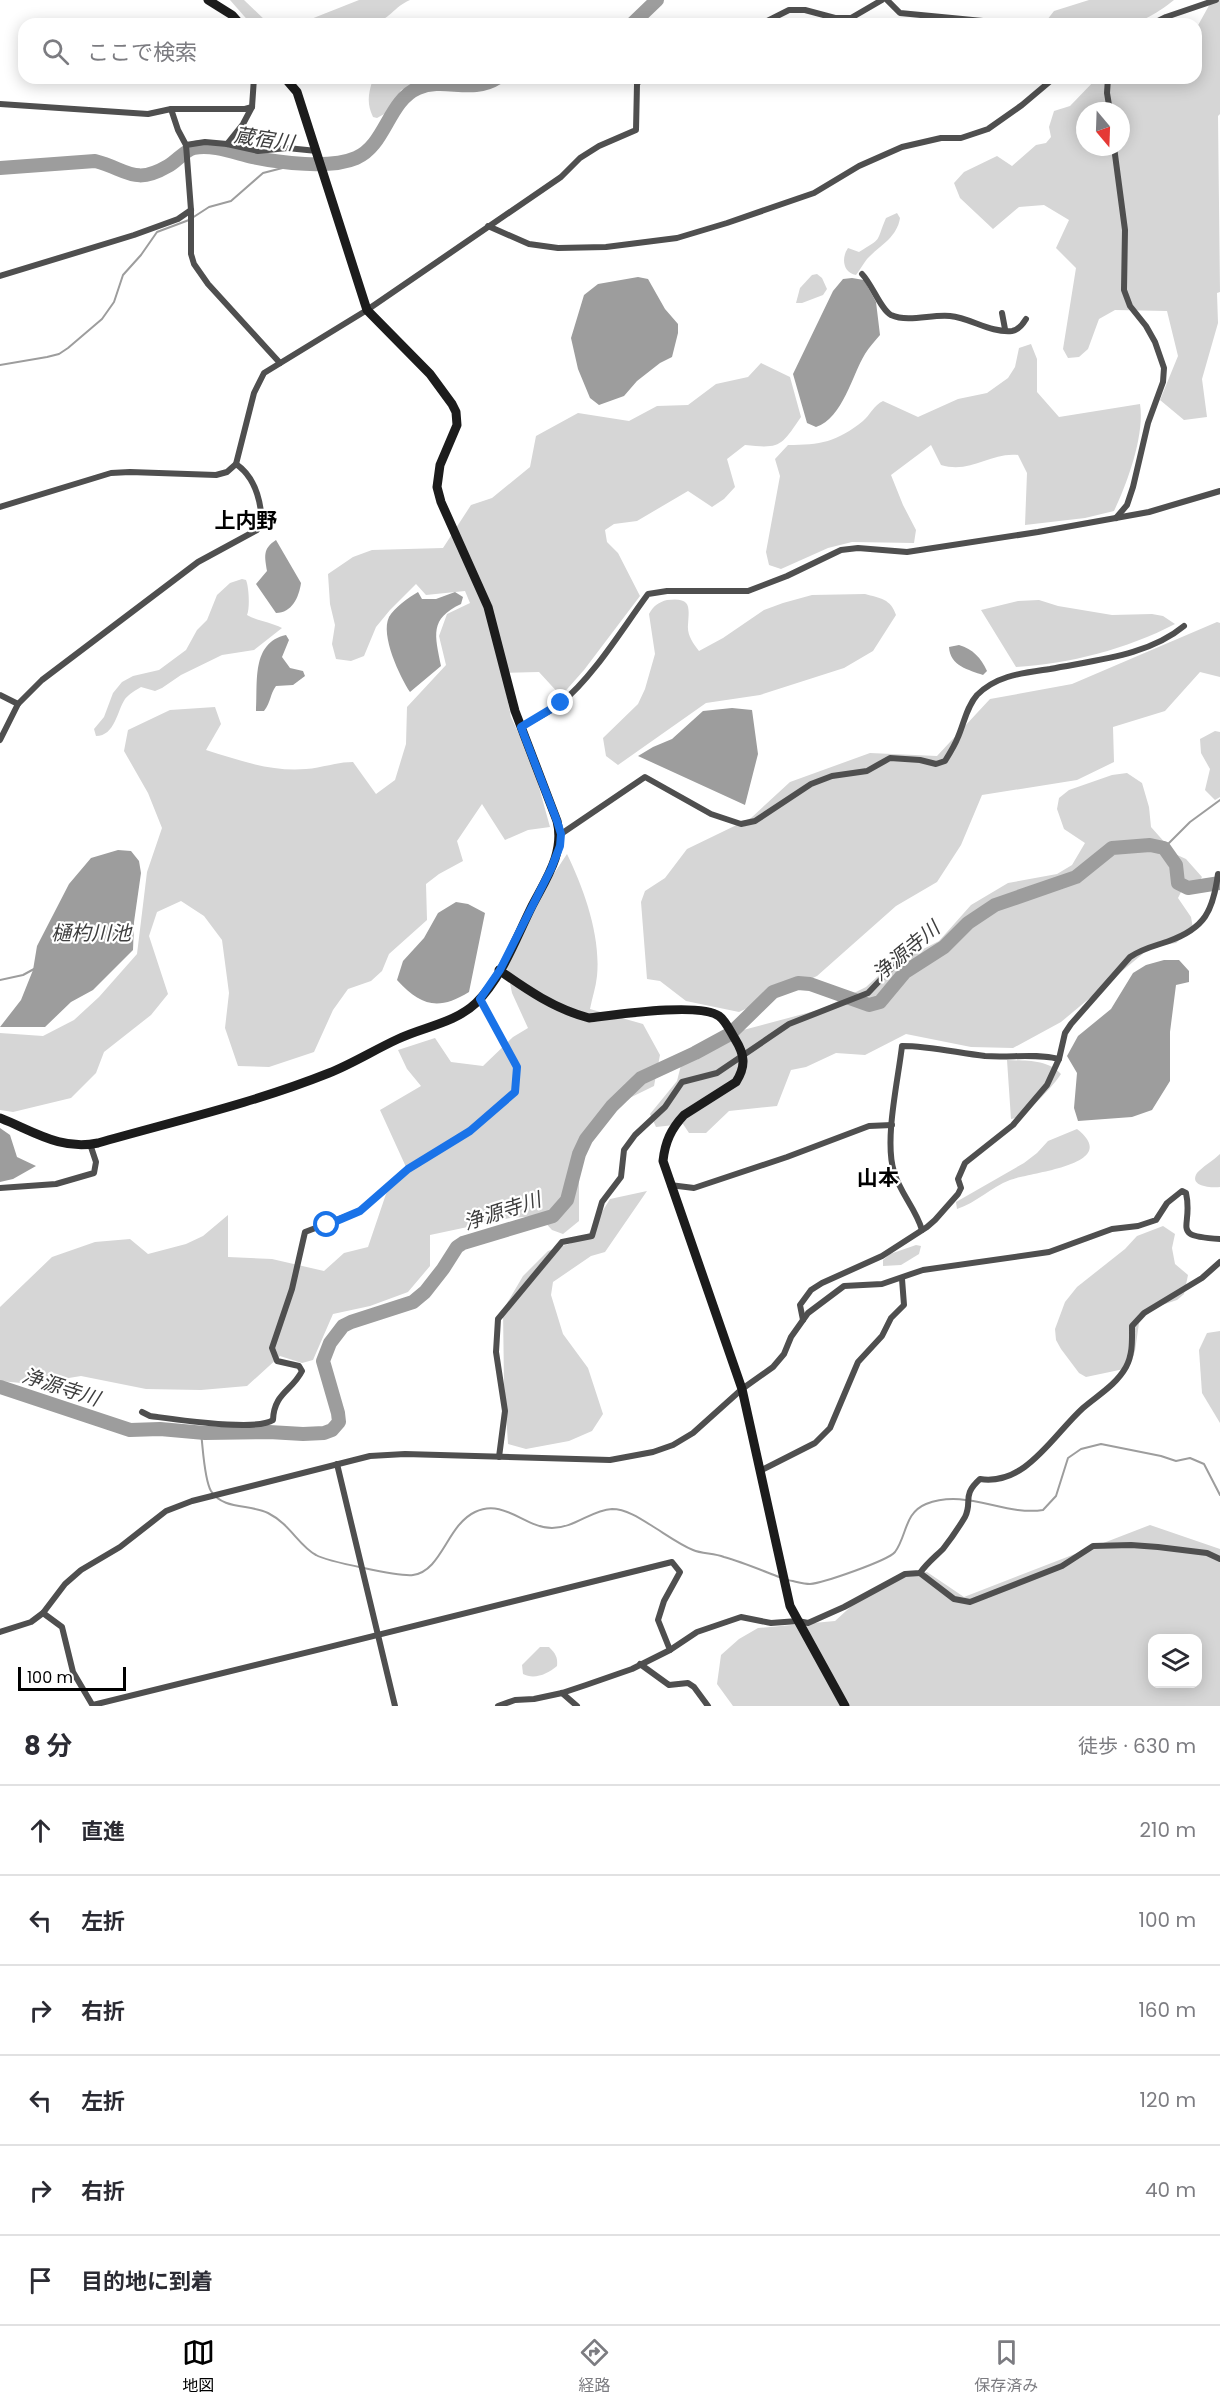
<!DOCTYPE html>
<html lang="ja">
<head>
<meta charset="utf-8">
<style>
  :root { --surface:#fff; --page:#f7f7f7; --text:#2b2b33; --muted:#7c7c81; --line:#e1e1e2; --accent:#000 }
  body { margin:0; font-family:Poppins,"Noto Sans JP",sans-serif; background:var(--page); color:var(--text) }
  .controls { position:absolute; right:18px; bottom:18px; display:grid; overflow:hidden; border-radius:12px; box-shadow:0 3px 15px #0003 }
  .controls button { width:54px; height:54px; display:grid; place-items:center; padding:0; border:0; border-bottom:2px solid var(--line); background:var(--surface); color:var(--text); font:30px sans-serif }
  .compass { position:absolute; left:1076px; top:102px; width:54px; height:54px; border-radius:50%; background:var(--surface); box-shadow:0 3px 15px #0003; rotate:161deg }
  .scale { position:absolute; left:18px; bottom:15px; width:108px; box-sizing:border-box; padding-left:6px; border:3px solid #000; border-top:0; font-size:16px; line-height:21px; white-space:nowrap; color:#000; -webkit-text-stroke:4px #fff; paint-order:stroke }
  .stop { position:absolute; width:18px; height:18px; margin:-14px; border:4px solid #1a73e8; border-radius:50%; background:#fff }
  .stop.end { background:#1a73e8; border-color:#fff; box-shadow:0 2px 6px #0008 }
  .list { margin:0; padding:0; list-style:none }
  h2 { display:flex; justify-content:space-between; align-items:center; height:78px; margin:0; padding:0 24px; font-size:26px }
  h2 small { font-size:20px; font-weight:400; color:var(--muted) }
  .list li { display:grid; grid-template-columns:39px 1fr auto; gap:18px; align-items:center; box-sizing:border-box; height:90px; padding:0 24px; border-top:2px solid var(--line) }
  .list b { display:block; font-size:22px; white-space:nowrap }
  .list em { font-size:20px; font-style:normal; color:var(--muted) }
  .icon { flex:none; width:33px; height:33px; fill:none; stroke:currentColor; stroke-width:2; stroke-linecap:round; stroke-linejoin:round }
  .map { position:relative; flex:none; width:1220px; height:1706px; overflow:hidden }
  .search { position:absolute; background:var(--surface); box-shadow:0 3px 15px #0003; left:18px; right:18px; top:18px; height:66px; display:flex; align-items:center; gap:15px; box-sizing:border-box; padding:0 21px; border-radius:18px; color:var(--muted); font-size:22px }
  .sheet { height:618px; background:var(--surface) }
  nav { display:flex; justify-content:space-around; align-items:center; box-sizing:border-box; height:84px; border-top:2px solid var(--line); background:var(--surface); font-size:16px; color:var(--muted) }
  nav a { display:grid; justify-items:center; gap:3px }
  nav .on { color:var(--accent) }
  .map>svg:first-child { display:block }
  .green { fill:#d6d6d6; fill-rule:evenodd }
  .water { fill:#9d9d9d }
  .lines { fill:none; stroke-linecap:round; stroke-linejoin:round }
  .stream { stroke:#9d9d9d; stroke-width:2 }
  .river { stroke:#9d9d9d; stroke-width:14 }
  .street { stroke:#4f4f4f; stroke-width:6 }
  .secondary { stroke:#1c1c1c; stroke-width:9 }
  .route { stroke:#1a73e8; stroke-width:8 }
  .labels { text-anchor:middle; dominant-baseline:central; stroke-width:4.5; stroke-linejoin:round; paint-order:stroke }
  .water-label { font-size:20px; font-style:italic; fill:#3e3e3e; stroke:#fff }
  .quarter-label { font-size:21px; font-weight:bold; fill:#000; stroke:#fff }
</style>
</head>
<body>
<div class="map">
<svg width="1220" height="1706" viewBox="0 0 1220 1706">
  <rect width="100%" height="100%" fill="#fff"/>
  <g class="green">
    <path d="M230,0h14l25,24h-18z"/>
    <path d="M359,0h51c-15,6 -22,21 -38,24h-82l21,-5z"/>
    <path d="M1089,0h85c-23,18 -42,29 -73,24 -6,-1 -11,-5 -18,-4 -13,0 -24,6 -36,0l7,-9z"/>
    <path d="M1212,0h8v114l-2,2 2,176 -3,1 1,30 -16,56 5,38 -23,3 -24,-20 18,-44 -11,-45 -52,-1 -16,9 -11,30 -9,8 -11,1 -5,-9 13,-81 -20,-20 13,-28 -25,-15 -25,2 -26,22 -33,-31 -6,-15 10,-11 33,-16 15,10 24,-21 10,-2 5,-6 -2,-10 5,-16 16,-5 27,-28h99v-49zM1085,111h36v36h-36z"/>
    <path d="M381,78h49l-29,12 -13,22 -11,6 -4,-1c-6,-13 -5,-22 -1,-35z"/>
    <path d="M897,213l3,5c-3,20 -21,28 -33,41 -4,5 -7,11 -11,16 -13,-2 -15,-17 -8,-27l11,4c24,-15 16,-8 27,-34z"/>
    <path d="M817,274l5,4 5,11 -4,6 -21,8h-6l4,-15 12,-13z"/>
    <path d="M1031,344l6,15v33l22,25 81,-13c5,31 -13,80 -26,107l-29,7 -60,7 2,-52 -9,-18c-28,-3 -47,19 -77,10l-10,-20 -40,30 12,30 13,25 -2,13 -62,-1 -24,6 -47,21 -12,-4 -3,-13 14,-76 -5,-17 13,-14c32,0 49,-3 75,-24 7,-6 11,-16 20,-20l35,16 40,-18 29,-6 21,-15 7,-11 4,-19z"/>
    <path d="M761,363l29,14 11,40c-20,29 -20,32 -56,28l-18,14 8,28 -11,12 -12,8 -24,-16 -51,30 -23,3 -9,6 2,12 11,11 22,43 -56,74 -23,26 -22,-24 -37,1 9,44 21,45 18,65 -22,3 -23,10 -23,-36 -25,37 6,20 -24,13 -13,10 1,36 -38,34 -7,17 -11,10 -23,8 -15,21 -19,42 -45,15 -31,-1 -13,-38 4,-35 -7,-53 -18,-24 -23,-15 -24,11 -8,24 19,58 -17,21 -47,37 -8,21 -25,25 -58,14 -13,-2v-77l43,3 31,-16 25,-23 38,-43 10,-82 15,-44 -14,-35 -24,-42 4,-21 42,-20 45,-3 6,17 -15,26c32,10 65,22 100,19 16,-1 30,-7 47,-7l23,32 19,-14 11,-36 1,-37 39,-42 -7,-29 8,-22 23,-11 -5,-12 -39,4 -10,-11 -26,26 -14,17 -12,29 -13,5 -15,-2 -4,-15 3,-19 -5,-21 -2,-30 25,-17 19,-7 71,-2 28,-43 21,-7 38,-31 6,-31 42,-23 51,8 28,-15 31,-1 28,-21 32,-7z"/>
    <path d="M242,579l4,1c3,7 4,28 1,35 10,6 23,7 35,13l-28,22 -32,5 -41,20 -19,13 -7,3 -14,-4c-5,3 -12,7 -16,12 -8,12 -10,37 -29,37l-2,-7 10,-12 9,-24 9,-11 11,-6 26,-6 27,-20 11,-20 10,-10 10,-25 13,-12z"/>
    <path d="M865,594c15,4 26,5 31,21l-23,36 -29,17 -84,27 -54,8 -88,62 -12,-9 -3,-18 35,-34 7,-15 10,-35 -6,-40c4,-8 10,-12 18,-14 25,-3 22,7 21,25 -1,10 5,18 11,26l24,-13 41,-28 19,-7 29,-8z"/>
    <path d="M1039,600l19,6 54,9 40,-1 11,2 12,8c-48,25 -106,40 -159,43l-35,-57 37,-9z"/>
    <path d="M1217,622l3,1v54l-20,-5 -35,39 -52,16 1,35 -37,18 -95,15 -21,50 -24,37 -41,24 -79,70 -78,36 -53,-11 -26,-20 -13,-2 -6,-77 4,-11 20,-13 22,-29 64,-31 39,-36 80,-29 67,3 53,-57 82,-15z"/>
    <path d="M1215,731l5,1v65l-5,3 -10,-10 5,-21 -9,-16 -1,-14z"/>
    <path d="M1127,773l15,10 7,24 2,20 24,27 11,5 16,18 -3,5 -14,2 -7,14 13,19 2,11 -17,15 -25,4 -90,75 -48,26 -42,-1 -65,-13 -41,21 -29,-2 -30,14 -15,3 -14,36 -48,5 -23,22h-17l-6,-9 -27,3 -6,-13 27,-33 4,-16 36,-28 105,-28 44,-22 22,-20 51,-26 32,-36 37,-22 49,-9 15,-9 13,-22 -21,-14 -7,-20 2,-11 10,-8 43,-15z"/>
    <path d="M567,854c17,35 34,82 30,122 -1,11 -5,22 -7,33l53,15 17,31 -6,31 -55,27 -20,43v65l-16,13 -11,-4 -13,-14 -29,2 -80,17v31l-22,26 -38,14 -37,8 -20,46 -11,3 -22,-7 -33,30 -46,4 -55,-1 -65,-13 -49,8 -32,-3v-74l52,-50 43,-15 35,-3 18,15 38,-10 17,-8 25,-21v42l44,2 52,12 20,-18 24,-6 18,-53 20,-27 -26,-57 41,-24 -14,-17 -9,-19 37,-12 16,24 32,4 30,-29 15,-9 -16,-35 -6,-30 17,-43z"/>
    <path d="M1007,1060c19,1 40,-1 54,14 -7,11 -37,45 -50,45z"/>
    <path d="M1077,1129c46,36 -46,43 -67,51 -19,7 -34,23 -53,29l-1,-7 68,-39 13,-10 11,-12z"/>
    <path d="M1220,1154v33c-7,1 -32,0 -23,-14 4,-5 18,-14 23,-19z"/>
    <path d="M647,1191l-42,61 -14,4 -38,26 -2,13 12,39 25,34 15,46 -11,17 -23,10 -43,8 -18,-5 -4,-60 -1,-74 20,-34 25,-25 38,-13 24,-39z"/>
    <path d="M1163,1226l12,8 -3,14 3,16 13,11 -4,19 -7,6 -24,8 -14,15 -4,28 -4,12 -7,6 -38,8 -7,-4 -18,-24 -5,-9 -1,-11 10,-27 12,-15 48,-38 12,-13z"/>
    <path d="M916,1245l5,1 -2,8 -18,11 -18,1v-6l7,-6z"/>
    <path d="M1220,1331v92l-18,-30 -3,-43 8,-17z"/>
    <path d="M1150,1525l70,24v157h-487l-16,-22 4,-29 18,-16 19,-11 77,-7 23,-21 47,-25 22,-3 37,25zM1152,1638h46v46h-46z"/>
    <path d="M540,1647h9c6,6 9,10 8,19 -9,8 -23,14 -34,8l-1,-9z"/>
  </g>
  <g class="water">
    <path d="M638,277l10,2 17,30 13,15v9l-6,24 -12,6 -23,18 -13,15 -25,9 -9,-7 -12,-29 -7,-31 13,-43 14,-11z"/>
    <path d="M852,278l12,2 12,22 4,33c-5,6 -11,12 -15,19 -13,21 -22,64 -49,73l-9,-4 -14,-49 40,-83 10,-12z"/>
    <path d="M276,540l25,43c-2,14 -9,30 -25,30l-20,-29 11,-13c-2,-14 -5,-22 9,-31z"/>
    <path d="M418,592l4,7h14l19,-7 8,5 -2,7c-32,15 -26,31 -20,62l-31,26c-10,-15 -30,-57 -21,-75 5,-9 20,-20 29,-25z"/>
    <path d="M286,635l3,5 -7,17 8,11 13,3 2,5 -12,9 -17,1c-6,8 -5,16 -12,25h-8c2,-29 -5,-68 30,-76z"/>
    <path d="M959,645c14,4 22,13 28,26l-4,4c-14,-5 -33,-9 -34,-28z"/>
    <path d="M732,708l20,2 6,44 -13,51 -107,-49 15,-9 19,-8 31,-28z"/>
    <path d="M118,850l13,1 8,10 2,12 -7,49 -1,28 -40,40 -22,12 -26,25h-45l21,-27 12,-30 4,-24 32,-62 22,-26z"/>
    <path d="M456,902l12,2 17,9 -16,79c-31,19 -48,14 -72,-12l6,-19 21,-23 14,-25z"/>
    <path d="M1164,960h15l10,11v11l-13,3 -6,47v49l-18,29 -20,7 -54,4 -4,-13 3,-35 -10,-17 11,-20 33,-27 22,-36 13,-8z"/>
    <path d="M0,1128l10,7 7,22 19,9 -23,13 -13,3z"/>
  </g>
  <g class="lines">
    <g class="stream">
      <path d="M0,365l47,-8 12,-3 9,-6 34,-29 12,-17 9,-27 18,-20 16,-23 32,-12 20,-13 22,-6 32,-28 39,-10"/>
      <path d="M1164,848l26,-26 30,-22"/>
      <path d="M0,980l23,-5 11,-6"/>
      <path d="M201,1433c2,14 3,46 10,58 12,19 39,13 57,22 22,11 31,33 48,42 10,6 85,22 97,20 29,-4 34,-50 62,-63 29,-14 50,16 77,16 23,0 39,-18 60,-19 16,0 32,12 45,20 11,7 24,16 36,21 9,4 21,3 31,7 18,5 37,13 55,20"/>
      <path d="M787,1580c7,1 16,4 23,4 13,-1 77,-23 85,-32 12,-16 9,-39 31,-48 40,-16 78,12 117,6l13,-14 12,-38 13,-9 20,-5 60,12 15,5 14,-3 14,6 16,31"/>
    </g>
    <g class="river">
      <path d="M632,24l25,-24"/>
      <path d="M0,168l95,-7c32,8 39,25 73,5 8,-4 17,-16 26,-18 18,-4 41,5 58,9 27,6 79,12 104,1 30,-13 32,-57 62,-70 26,-11 54,6 79,-10"/>
      <path d="M0,1387l130,43 30,-1 45,4 64,-1 34,2 21,-1 8,-3 7,-8 -1,-9 -15,-52 7,-18 13,-17 8,-4 62,-20 12,-10 18,-23 14,-22 6,-4 90,-27 14,-16 12,-46 7,-15 26,-33 29,-28 54,-25 35,-19 43,-42 25,-9 12,1 59,21 11,-3 25,-30 39,-25 24,-24 27,-18 81,-28 36,-29 38,-3 14,3 12,17 2,18 10,5 32,-5"/>
    </g>
    <g class="street">
      <path d="M887,0l13,13 114,11"/>
      <path d="M761,24l28,-14h16l30,8h16l31,-18"/>
      <path d="M1152,24l14,-7 50,-17"/>
      <path d="M1108,78l-1,15 3,18"/>
      <path d="M0,104l148,10 23,-5h74l7,-2 2,-29"/>
      <path d="M171,109l7,21 8,15 5,65v44l3,10 14,20 72,79"/>
      <path d="M227,144l16,-20 9,-17"/>
      <path d="M186,145l19,-3 22,2 31,7 29,-3 30,3"/>
      <path d="M1114,147l11,83 -1,60 6,16 16,20 9,16 9,26 -1,14 -15,41 -15,64 -6,18 -11,13"/>
      <path d="M488,226l41,18 29,4 48,-1 71,-9 50,-15 87,-30 45,-27 43,-19 39,-9h20l27,-9 34,-24 32,-27"/>
      <path d="M862,274c10,10 19,36 29,41 18,8 40,-1 59,1 21,2 40,17 62,15 7,-1 11,-7 14,-12"/>
      <path d="M0,276l134,-41 44,-16 13,-9"/>
      <path d="M1002,313l3,16"/>
      <path d="M0,507l111,-34 19,-1 86,3 11,-3 9,-8 18,-71 10,-20 103,-63 194,-133 19,-19 19,-12 37,-16 1,-46 4,-6"/>
      <path d="M0,695l18,9 24,-24 156,-118 59,-32 5,-7c-1,-21 -7,-46 -26,-59"/>
      <path d="M521,727c13,-8 28,-14 40,-24 33,-27 61,-74 87,-109l19,-3h81l39,-15 54,-26 17,-2 49,4 131,-20 111,-20 71,-21"/>
      <path d="M0,740l18,-36"/>
      <path d="M561,834l84,-57 66,37 30,10 14,-3 56,-37 21,-8 35,-5 23,-13 30,2 16,4 9,-3c5,-8 10,-16 13,-24 6,-14 9,-31 19,-42 20,-20 46,-22 73,-26 45,-9 98,-13 134,-43"/>
      <path d="M670,1185l24,3 93,-31 82,-31 23,-1"/>
      <path d="M0,1188l56,-4 38,-11 2,-11 -6,-18"/>
      <path d="M922,1230c-6,-21 -22,-37 -28,-58 -10,-32 4,-91 8,-126 28,0 56,7 83,10 26,2 49,-3 74,3"/>
      <path d="M803,1320l-3,-15 11,-15 11,-7 60,-27 45,-29 8,-7 23,-26 3,-6 -3,-9 7,-16 48,-38 34,-40 12,-26 6,-26 6,-9 59,-67c13,-9 25,-11 39,-16 36,-13 44,-30 49,-67"/>
      <path d="M142,1412l8,4c23,3 106,16 123,4 1,-27 19,-29 29,-49l-3,-5 -22,-5 -5,-13 20,-59 13,-57 55,-21 48,-42 62,-38 45,-39 2,-25 -37,-68"/>
      <path d="M499,1457l6,-46 -9,-59 2,-33 64,-77 30,-6 10,-34 19,-25 3,-27 11,-15 30,-28 17,-25 35,-9 72,-49 79,-31 35,-37 7,-2"/>
      <path d="M337,1464l58,242"/>
      <path d="M760,1471l55,-28 15,-15 28,-66 24,-26 9,-18 13,-13 -2,-26"/>
      <path d="M920,1573l34,26 16,3 92,-36 31,-20 38,-1 27,2 49,6 13,6"/>
      <path d="M43,1613l19,14 11,45 20,34"/>
      <path d="M0,1632l31,-10 12,-9 22,-29 16,-14 39,-23 46,-36 26,-10 178,-45 35,-2 205,6 43,-8 20,-7 20,-12 49,-44 31,-22 11,-13 7,-17 17,-24 36,-27 38,-2 41,-14 126,-18 63,-23 26,-3 18,-6 11,-17 15,-12 4,2c8,35 -18,43 34,46"/>
      <path d="M640,1664l29,21 19,-2 6,4 14,19"/>
      <path d="M562,1693l15,13"/>
      <path d="M93,1705c193,-48 386,-94 579,-143l8,10 -16,29 -6,19 12,30"/>
      <path d="M498,1706l17,-6 19,-1 28,-6 24,-8 46,-16 38,-19 27,-18 44,-15 30,6 27,-2 10,2 36,-16 61,-33 15,-1c7,-10 15,-16 23,-24 7,-9 16,-22 22,-32 8,-16 -4,-21 15,-38 46,7 73,-44 103,-71 15,-13 33,-23 43,-41 7,-13 6,-27 6,-41l12,-13 58,-35 18,-16"/>
    </g>
    <g class="secondary">
      <path d="M208,0l24,15 8,9"/>
      <path d="M499,970c28,20 56,39 90,48 26,-3 110,-16 130,-2 7,5 11,15 16,23 10,16 11,27 1,43l-52,33c-13,14 -19,27 -21,46l79,228 48,217 55,100"/>
      <path d="M0,1118c33,13 61,33 98,25 77,-22 156,-40 231,-70 23,-9 45,-23 69,-34 25,-12 57,-16 78,-36 26,-25 40,-65 56,-97 14,-27 33,-54 25,-85l-42,-110 -27,-104 -47,-105 -4,-15 3,-22 17,-40 -1,-13 -4,-8 -22,-30 -63,-64 -70,-218 -12,-14"/>
    </g>
  </g>
  <g class="lines">
    <path class="route" d="M327,1225l33,-14 48,-42 62,-38 45,-39 2,-25 -37,-68 20,-29 51,-101 9,-23 1,-12 -4,-13 -36,-94 40,-24"/>
  </g>
  <g class="labels">
    <g class="water-label">
      <text transform="translate(264 139) rotate(8)">蔵宿川</text>
      <text x="91" y="933">樋杓川池</text>
      <text transform="translate(906 951) rotate(-40)">浄源寺川</text>
      <text transform="translate(502 1211) rotate(-18)">浄源寺川</text>
      <text transform="translate(61 1387) rotate(18)">浄源寺川</text>
    </g>
    <g class="quarter-label">
      <text x="246" y="520">上内野</text>
      <text x="878" y="1177">山本</text>
    </g>
  </g>
</svg>
<div class="controls">
<button><svg class="icon" aria-label="layers" viewBox="0 0 24 24"><path d="M12 4l9 5-9 5-9-5zM3 14l9 5 9-5"/></svg></button>
</div>
<svg class="compass" viewBox="-18 -18 36 36"><path d="M0-13l5 13h-10z" fill="#e53935"/><path d="M0 13l5-13h-10z" fill="#7c7c81"/></svg>
<div class="scale">100 m</div>
<div class="stop" style="left:327px;top:1225px"></div>
<div class="stop end" style="left:561px;top:703px"></div>
<div class="search"><svg class="icon" aria-label="search" viewBox="0 0 24 24"><circle cx="10" cy="10" r="6"/><path d="M15 15l6 6"/></svg>ここで検索</div>
</div>
<section class="sheet">
<h2>8 分<small>徒歩 · 630 m</small></h2>
<ul class="list">
<li><svg class="icon" aria-label="ahead" viewBox="0 0 24 24"><path d="M12 20V5M6 11l6-6 6 6"/></svg><div><b>直進</b></div><em>210 m</em></li>
<li><svg class="icon" aria-label="left" viewBox="0 0 24 24"><path d="M17 20v-9H6M10 6l-5 5 5 5"/></svg><div><b>左折</b></div><em>100 m</em></li>
<li><svg class="icon" aria-label="right" viewBox="0 0 24 24"><path d="M7 20v-9h11M14 6l5 5-5 5"/></svg><div><b>右折</b></div><em>160 m</em></li>
<li><svg class="icon" aria-label="left" viewBox="0 0 24 24"><path d="M17 20v-9H6M10 6l-5 5 5 5"/></svg><div><b>左折</b></div><em>120 m</em></li>
<li><svg class="icon" aria-label="right" viewBox="0 0 24 24"><path d="M7 20v-9h11M14 6l5 5-5 5"/></svg><div><b>右折</b></div><em>40 m</em></li>
<li><svg class="icon" aria-label="arrive" viewBox="0 0 24 24"><path d="M6 21V4h12l-3 4 3 4H6"/></svg><div><b>目的地に到着</b></div></li>
</ul>
</section>
<nav>
<a class="on"><svg class="icon" aria-label="map" viewBox="0 0 24 24"><path d="M3 6l6-2 6 2 6-2v14l-6 2-6-2-6 2zM9 4v14M15 6v14"/></svg>地図</a>
<a><svg class="icon" aria-label="directions" viewBox="0 0 24 24"><path d="M12 3l9 9-9 9-9-9zM9 14v-3h6M13 9l2 2-2 2"/></svg>経路</a>
<a><svg class="icon" aria-label="saved" viewBox="0 0 24 24"><path d="M7 4h10v16l-5-4-5 4z"/></svg>保存済み</a>
</nav>
</body>
</html>
